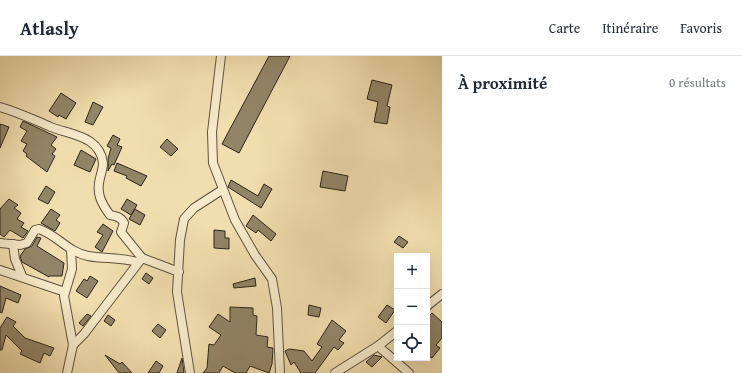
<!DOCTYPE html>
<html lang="fr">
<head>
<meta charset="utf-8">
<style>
  :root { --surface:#fff; --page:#f2f2f3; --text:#1f2937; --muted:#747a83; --line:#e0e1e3 }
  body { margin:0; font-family:"Gentium Book Plus",serif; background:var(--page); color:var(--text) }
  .controls { position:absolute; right:12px; bottom:12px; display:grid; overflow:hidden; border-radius:0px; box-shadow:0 4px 16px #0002 }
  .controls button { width:36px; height:36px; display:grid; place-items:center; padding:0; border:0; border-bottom:1px solid var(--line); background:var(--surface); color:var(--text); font:20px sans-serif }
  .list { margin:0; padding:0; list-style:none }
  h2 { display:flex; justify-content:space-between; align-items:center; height:52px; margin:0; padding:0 16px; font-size:17px }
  h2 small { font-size:13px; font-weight:400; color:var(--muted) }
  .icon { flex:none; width:22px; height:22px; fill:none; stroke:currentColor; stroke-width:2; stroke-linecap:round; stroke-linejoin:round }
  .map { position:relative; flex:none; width:442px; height:317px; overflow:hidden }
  header { display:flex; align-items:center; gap:24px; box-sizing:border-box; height:56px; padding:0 20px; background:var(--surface); border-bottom:1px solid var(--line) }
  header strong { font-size:19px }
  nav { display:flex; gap:22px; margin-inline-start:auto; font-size:14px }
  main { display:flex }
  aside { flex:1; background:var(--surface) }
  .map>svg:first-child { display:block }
  .building { fill:#928567; stroke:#2b241a }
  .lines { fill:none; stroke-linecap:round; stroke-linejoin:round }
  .minor-casing { stroke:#5c523f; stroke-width:10 }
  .minor { stroke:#f6eaca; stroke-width:8 }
</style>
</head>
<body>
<header>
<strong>Atlasly</strong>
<nav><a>Carte</a><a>Itinéraire</a><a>Favoris</a></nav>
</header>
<main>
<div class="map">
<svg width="442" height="317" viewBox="0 0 442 317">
  <rect width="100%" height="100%" fill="#f1deae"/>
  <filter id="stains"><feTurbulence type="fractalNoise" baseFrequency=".005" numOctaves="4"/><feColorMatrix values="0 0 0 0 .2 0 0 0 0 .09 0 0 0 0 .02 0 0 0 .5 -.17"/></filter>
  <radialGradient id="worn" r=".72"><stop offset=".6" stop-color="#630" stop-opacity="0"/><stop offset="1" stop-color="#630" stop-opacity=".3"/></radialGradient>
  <g class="building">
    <path d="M269,0h21l-51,97 -17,-9z"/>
    <path d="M372,24l20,5 -5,21 3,1 -3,17 -13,-2 4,-20 -11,-3z"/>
    <path d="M61,37l15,10 -10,16 -7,-4 -1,2 -9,-6z"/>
    <path d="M93,46l10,5 -10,18 -8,-3z"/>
    <path d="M23,65l34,16 -6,8 5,4 -4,5 3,2 -8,16 -21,-16 1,-2 -4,-3 4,-7 -6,-3 6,-10 -7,-4z"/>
    <path d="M0,68l9,3 -9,21z"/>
    <path d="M113,79l7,4 -3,6 5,2 -8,18 -2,-1 -4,7v-12l3,-11 -4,-2z"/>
    <path d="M167,83l11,10 -7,7 -11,-9z"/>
    <path d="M81,94l15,9 -6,13 -16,-7z"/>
    <path d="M117,107l30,13 -6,10 -15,-8 1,-2 -13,-5z"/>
    <path d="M323,115l25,5 -3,15 -25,-4z"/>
    <path d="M231,124l27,16 6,-12 8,5 -11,19 -33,-21z"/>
    <path d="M46,130l9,6 -7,12 -10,-5z"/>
    <path d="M9,143l9,6 -4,3 7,5 -4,6 7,4 -3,4 7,4 -5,7 -13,-8 -6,7 -4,-3v-25z"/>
    <path d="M127,143l10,6 -6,10 -10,-6z"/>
    <path d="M51,153l9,6 -4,5 4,3 -5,8 -14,-8z"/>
    <path d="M135,153l10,6 -5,10 -11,-6z"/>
    <path d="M253,159l23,19 -5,7 -13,-11 -2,3 -10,-7z"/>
    <path d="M103,168l10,7 -11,21 -7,-5 8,-12 -6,-3z"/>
    <path d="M214,174l11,1v7h4v11l-15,-1z"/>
    <path d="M399,180l9,6 -5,6 -9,-6z"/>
    <path d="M37,181l4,1 -4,8 27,17 -2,13h-13v1l-27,-15 -2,-6 5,-7 7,-3z"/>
    <path d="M146,217l7,5 -4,6 -7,-5z"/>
    <path d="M90,220l8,5 -11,17 -11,-7 8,-12 3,2z"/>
    <path d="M255,222l1,8 -22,2 -1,-4z"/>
    <path d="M0,230l21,9 -3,8 -12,-5 -4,15 -2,-1z"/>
    <path d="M309,249l12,3 -2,9 -11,-2z"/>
    <path d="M387,249l8,5 -9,13 -8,-6z"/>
    <path d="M230,251l23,1v7l4,1 -1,19 12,2 -1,10 6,1 -1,16 -3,9 -19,-7 -4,7h-11l-12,-7 -4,7h-16l4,-5 2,-24 5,1 7,-10 -12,-8 9,-13 12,8z"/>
    <path d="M432,257l10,9v16l-6,7 4,3 -8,10 -5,-3v-37z"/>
    <path d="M87,258l4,2 -8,10 -4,-3z"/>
    <path d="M108,259l7,5 -4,6 -7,-5z"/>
    <path d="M7,261l9,5 -3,4 12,12 29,10 -4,8 -6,-3 -4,10 -20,-9 2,-3 -16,-16 -4,15h-2v-22z"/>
    <path d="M332,264l14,11 -7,9 5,3 -6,7 -4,-3 -19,26h-14l-7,-11 -3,3 -6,-14 4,-2 15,2 8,10 10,-14 -5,-3z"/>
    <path d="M158,268l8,6 -6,8 -8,-7z"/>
    <path d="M105,299l15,9 2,-2 10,11h-13z"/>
    <path d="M374,299l8,2 -10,10 -6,-5z"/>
    <path d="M182,302l2,15h-7z"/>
    <path d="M156,305l7,5 -4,7h-11z"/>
  </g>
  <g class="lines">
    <g class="minor-casing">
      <g id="minor">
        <path d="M221,0l-9,76 1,31 22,57 20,35 17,24 5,29 3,65"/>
        <path d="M0,51c18,5 34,13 51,20 20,8 49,9 52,36 0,5 -2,11 -3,15 -4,15 1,25 10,37 6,1 11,2 14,8l-3,9 21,26"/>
        <path d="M0,187l20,2 7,-2 8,-13 4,-1c18,6 29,23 49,27 16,3 32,1 49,6"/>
        <path d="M13,188l2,15 7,17"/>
        <path d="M0,214l65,22"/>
        <path d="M427,250l15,-12"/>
        <path d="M73,289l11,-11 58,-76 37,14"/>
        <path d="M378,290l31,27"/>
        <path d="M67,317l6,-28 -9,-49 8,-27 -1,-19"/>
        <path d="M190,317l-13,-81 3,-52 4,-21 10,-11 28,-18"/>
        <path d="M335,317l43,-27 19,-15"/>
      </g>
    </g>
    <use href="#minor" class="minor"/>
  </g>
  <rect width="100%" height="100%" filter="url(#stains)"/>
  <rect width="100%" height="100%" fill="url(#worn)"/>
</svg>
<div class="controls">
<button>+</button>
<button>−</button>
<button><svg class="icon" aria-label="locate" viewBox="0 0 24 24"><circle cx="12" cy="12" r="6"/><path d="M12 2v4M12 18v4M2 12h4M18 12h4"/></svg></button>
</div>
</div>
<aside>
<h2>À proximité<small>0 résultats</small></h2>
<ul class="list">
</ul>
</aside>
</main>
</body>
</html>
